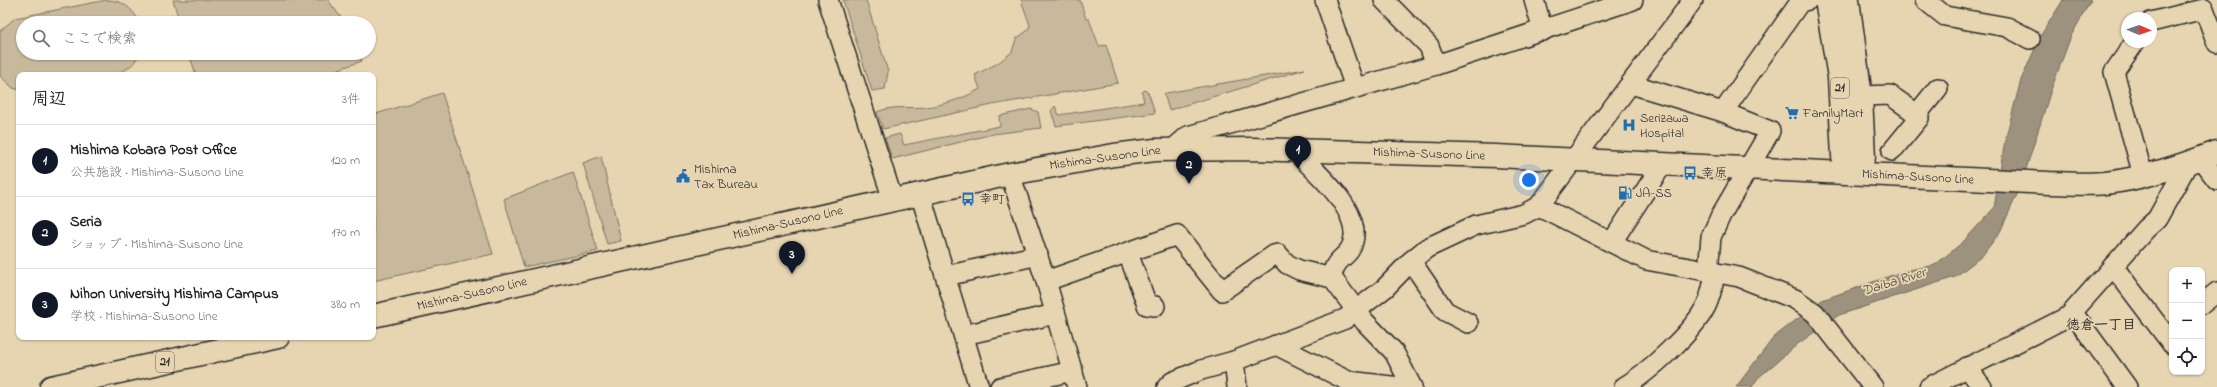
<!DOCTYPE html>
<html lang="ja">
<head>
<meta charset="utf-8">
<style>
  :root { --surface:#fff; --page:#f2f2f2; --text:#202124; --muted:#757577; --line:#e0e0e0; --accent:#111827 }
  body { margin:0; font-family:"Indie Flower","Klee One",sans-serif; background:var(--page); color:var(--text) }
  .controls { position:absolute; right:12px; bottom:12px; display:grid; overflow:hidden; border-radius:8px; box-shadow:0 1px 3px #0004 }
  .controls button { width:36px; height:36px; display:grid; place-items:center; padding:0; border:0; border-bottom:1px solid var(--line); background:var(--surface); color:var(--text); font:20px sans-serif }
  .compass { position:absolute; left:2121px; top:12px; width:36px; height:36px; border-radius:50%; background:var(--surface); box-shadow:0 1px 3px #0004; rotate:92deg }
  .you { position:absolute; left:1529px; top:180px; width:14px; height:14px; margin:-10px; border:3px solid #fff; border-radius:50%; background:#1a73e8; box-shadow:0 0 0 6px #1a73e833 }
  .badge { display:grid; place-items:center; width:26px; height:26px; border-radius:50%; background:var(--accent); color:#fff; font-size:13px; font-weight:700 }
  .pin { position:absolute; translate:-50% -33px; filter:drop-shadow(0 1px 2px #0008) }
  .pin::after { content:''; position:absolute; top:21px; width:14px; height:12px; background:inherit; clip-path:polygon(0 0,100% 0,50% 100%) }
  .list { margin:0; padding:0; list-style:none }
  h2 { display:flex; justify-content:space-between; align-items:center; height:52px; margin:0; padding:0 16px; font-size:17px }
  h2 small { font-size:13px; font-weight:400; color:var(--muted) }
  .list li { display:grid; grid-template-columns:26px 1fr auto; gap:12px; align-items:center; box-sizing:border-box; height:72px; padding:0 16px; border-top:1px solid var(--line) }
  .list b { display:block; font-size:15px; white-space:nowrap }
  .list p { margin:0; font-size:13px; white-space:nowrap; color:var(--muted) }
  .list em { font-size:13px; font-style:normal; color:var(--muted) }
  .icon { flex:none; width:22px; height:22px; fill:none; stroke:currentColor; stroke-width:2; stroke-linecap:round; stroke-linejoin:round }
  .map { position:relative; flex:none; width:2217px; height:387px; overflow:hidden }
  .search { position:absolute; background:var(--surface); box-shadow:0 1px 3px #0004; left:16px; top:16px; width:360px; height:44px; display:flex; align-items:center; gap:10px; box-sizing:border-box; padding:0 14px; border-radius:22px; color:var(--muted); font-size:15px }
  .panel { position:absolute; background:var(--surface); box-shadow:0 1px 3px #0004; left:16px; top:72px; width:360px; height:268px; border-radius:8px }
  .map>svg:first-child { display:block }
  .green { fill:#c8b99c; stroke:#7a7264 }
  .water { fill:#9d927d; stroke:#6f695c }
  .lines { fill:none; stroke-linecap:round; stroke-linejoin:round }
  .minor-casing { stroke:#2b2b2b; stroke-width:22 }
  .major-casing { stroke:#2b2b2b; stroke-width:25 }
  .minor { stroke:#e7d5b2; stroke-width:19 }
  .major { stroke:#e7d5b2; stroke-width:22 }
  .labels { text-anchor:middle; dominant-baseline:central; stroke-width:4; stroke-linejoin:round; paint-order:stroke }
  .shield { fill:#e7d5b2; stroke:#635e54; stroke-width:1 }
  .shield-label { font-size:12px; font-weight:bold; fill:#2b2b2b }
  .poi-label { font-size:13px; fill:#2b2b2b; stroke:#e7d5b2; text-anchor:start }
  .street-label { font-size:13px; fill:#2b2b2b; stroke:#e7d5b2 }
  .water-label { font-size:14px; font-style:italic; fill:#484540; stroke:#e7d5b2 }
  .neighbourhood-label { font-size:14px; font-weight:bold; fill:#2b2b2b; stroke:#e7d5b2 }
</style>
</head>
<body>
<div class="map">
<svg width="2217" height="387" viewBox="0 0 2217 387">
  <rect width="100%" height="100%" fill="#e7d5b2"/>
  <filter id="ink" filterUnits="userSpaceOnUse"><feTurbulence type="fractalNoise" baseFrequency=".025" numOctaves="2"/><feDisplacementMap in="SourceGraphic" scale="8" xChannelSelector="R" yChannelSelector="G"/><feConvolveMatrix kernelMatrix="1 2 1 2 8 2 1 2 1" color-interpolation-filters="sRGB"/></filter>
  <g filter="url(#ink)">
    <g class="green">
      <path d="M107,0c16,0 26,9 33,23h-117v30h117c-7,14 -15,19 -30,22h-91v15l-6,-2 -13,-12v-45l15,-13z"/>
      <path d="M173,0h155l17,23h-165z"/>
      <path d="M843,0h23l22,72 -3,17 -13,2z"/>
      <path d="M1021,0h59l6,19h3l10,27 7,-1 12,38 -126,22 -109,24 -6,-17c18,-8 37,-2 56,-6 17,-3 33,-9 47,-17l-5,-14 23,-12 14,-11 4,-13 11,-8 3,-6z"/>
      <path d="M189,53h170l3,8 -40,14h-126z"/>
      <path d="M1305,69l-136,41 -5,-16 2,-1z"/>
      <path d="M1145,90l4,4 6,19 -99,13 -5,-15 4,-5 4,9 85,-13 -2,-10z"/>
      <path d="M442,93l51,161 -120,27v-166z"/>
      <path d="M1031,109l7,3 3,16 -48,6 -101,25 -7,-21 15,-4 4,11 96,-19 -1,-10z"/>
      <path d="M601,156l20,85 -14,3 -24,-81z"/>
      <path d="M573,172l25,79 -74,16 -20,-68z"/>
    </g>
    <path class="water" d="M2063,0h28l-20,36 -20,54 -31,98 -20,44 -18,24 -27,21 -116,38 -40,28 -41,35 -6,9h-16l38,-50 48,-37 82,-29 31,-6 28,-23 31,-34 11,-68 16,-60 20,-45z"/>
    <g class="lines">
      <g class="minor-casing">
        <g id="minor">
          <path d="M828,0l65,200"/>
          <path d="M1325,0l30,88"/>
          <path d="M1384,0l45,46 7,19"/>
          <path d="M1534,0l9,31"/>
          <path d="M1925,0l20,16 62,11 23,12"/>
          <path d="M2151,22l53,-13 13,34"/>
          <path d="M2135,42l-21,30 29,103"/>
          <path d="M1631,84l92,28 47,19 -49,84 -10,22 -3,35"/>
          <path d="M1861,96l29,-1 27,19"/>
          <path d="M1723,112l77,-110 8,-2"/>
          <path d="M1173,149l15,-13 248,-71 197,-65"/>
          <path d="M1294,150c20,20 68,60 59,92 -4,17 -19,14 -21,36"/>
          <path d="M1892,151l27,-33 -2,-4 21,-26"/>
          <path d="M2200,158l17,22"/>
          <path d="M1010,174l36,107 31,106"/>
          <path d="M920,193l59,194"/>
          <path d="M1539,206l154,-206"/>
          <path d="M1612,242l50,-77"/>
          <path d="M1128,253l18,49 1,3 8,1"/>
          <path d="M1411,261l34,50 23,12"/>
          <path d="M2113,266l59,78"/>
          <path d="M946,276l92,-21"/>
          <path d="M1046,281l131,-46 45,56 52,-36 4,-1 9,10 12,6 33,8 33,44 29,30 18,35"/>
          <path d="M2202,304l15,-12"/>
          <path d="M2073,313l54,74"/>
          <path d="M964,335l91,-21"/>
          <path d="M1276,345l72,36 52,6"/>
          <path d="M1234,361l3,26"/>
          <path d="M1967,367l15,20"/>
          <path d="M1000,387l73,-16"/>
          <path d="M1167,387l5,-5 29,-12 33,-9 111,-42 40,-31 26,-27 16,-13 49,-23 48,-11 15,-8 107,54 93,17 56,22 20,14 58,74"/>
          <path d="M1624,387c25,-15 69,-55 82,-81 5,-10 7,-21 9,-32"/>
          <path d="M1929,387l140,-71 77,-87 11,-10 31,-56"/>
        </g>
      </g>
      <g class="major-casing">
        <g id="major">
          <path d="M1826,0l13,77 4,80 11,16 10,-16 -3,-60 -13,-97"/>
          <path d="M373,316l637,-142 104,-19 41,-5 97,-1 244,7 553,27c18,0 37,2 56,0 38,-4 76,-17 112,-31"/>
          <path d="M51,387l227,-50"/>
        </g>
      </g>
      <use href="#minor" class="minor"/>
      <use href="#major" class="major"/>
    </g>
  </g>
  <defs>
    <g id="supermarket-bare" transform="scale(1.08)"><path d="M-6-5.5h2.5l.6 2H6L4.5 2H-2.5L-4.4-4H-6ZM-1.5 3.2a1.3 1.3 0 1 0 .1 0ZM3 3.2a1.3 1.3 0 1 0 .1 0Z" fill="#1f6fb2" stroke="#e7d5b2" stroke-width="2.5" paint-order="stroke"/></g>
    <g id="hospital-bare" transform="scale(1.08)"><path d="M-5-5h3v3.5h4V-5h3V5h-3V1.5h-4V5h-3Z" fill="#1f6fb2" stroke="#e7d5b2" stroke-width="2.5" paint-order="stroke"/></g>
    <g id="bus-bare" transform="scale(1.08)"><path d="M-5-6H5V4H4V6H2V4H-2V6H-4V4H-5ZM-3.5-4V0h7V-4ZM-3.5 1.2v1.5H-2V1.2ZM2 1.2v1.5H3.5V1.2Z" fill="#1f6fb2" stroke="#e7d5b2" stroke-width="2.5" paint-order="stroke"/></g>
    <g id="civic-bare" transform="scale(1.08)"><path d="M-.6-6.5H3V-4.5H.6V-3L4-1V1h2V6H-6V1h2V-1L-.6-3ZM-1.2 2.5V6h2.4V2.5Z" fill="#1f6fb2" stroke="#e7d5b2" stroke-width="2.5" paint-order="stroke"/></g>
    <g id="fuel-bare" transform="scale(1.08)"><path d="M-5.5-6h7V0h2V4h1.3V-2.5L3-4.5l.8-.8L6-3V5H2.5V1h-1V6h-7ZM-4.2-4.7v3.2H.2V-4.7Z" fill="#1f6fb2" stroke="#e7d5b2" stroke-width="2.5" paint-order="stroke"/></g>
  </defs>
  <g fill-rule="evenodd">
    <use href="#supermarket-bare" x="1792" y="113"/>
    <use href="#hospital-bare" x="1629" y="125"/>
    <use href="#bus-bare" x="1690" y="173"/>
    <use href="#civic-bare" x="683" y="176"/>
    <use href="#fuel-bare" x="1625" y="193"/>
    <use href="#bus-bare" x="968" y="199"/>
  </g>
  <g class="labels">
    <g class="shield">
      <rect x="1831" y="78" width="18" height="20" rx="3"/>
      <rect x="156" y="352" width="18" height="20" rx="3"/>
    </g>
    <g class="shield-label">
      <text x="1840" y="88">21</text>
      <text x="165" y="362">21</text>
    </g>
    <g class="poi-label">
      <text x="1803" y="113">FamilyMart</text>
      <text x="1640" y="118">Serizawa<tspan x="1640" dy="15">Hospital</tspan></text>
      <text x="694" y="169">Mishima<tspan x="694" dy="15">Tax Bureau</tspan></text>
      <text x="1701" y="173">幸原</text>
      <text x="1636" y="193">JA-SS</text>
      <text x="979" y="199">幸町</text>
    </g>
    <g class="street-label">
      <text transform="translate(1429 154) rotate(2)">Mishima-Susono Line</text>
      <text transform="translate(1105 158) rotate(-8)">Mishima-Susono Line</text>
      <text transform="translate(1918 177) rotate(3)">Mishima-Susono Line</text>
      <text transform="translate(788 223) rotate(-13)">Mishima-Susono Line</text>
      <text transform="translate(472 294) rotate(-13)">Mishima-Susono Line</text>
    </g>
    <g class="water-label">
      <text transform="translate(1894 282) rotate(-17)">Daiba River</text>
    </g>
    <g class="neighbourhood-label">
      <text x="2101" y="325">徳倉一丁目</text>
    </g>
  </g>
</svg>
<div class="controls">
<button>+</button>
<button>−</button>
<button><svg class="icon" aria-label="locate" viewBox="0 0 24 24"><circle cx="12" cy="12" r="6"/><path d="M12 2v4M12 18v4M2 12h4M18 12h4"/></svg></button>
</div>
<svg class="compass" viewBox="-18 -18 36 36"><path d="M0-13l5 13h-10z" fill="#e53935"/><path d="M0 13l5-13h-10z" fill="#757577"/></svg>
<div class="you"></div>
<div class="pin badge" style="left:1298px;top:169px">1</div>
<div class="pin badge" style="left:1189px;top:184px">2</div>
<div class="pin badge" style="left:792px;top:274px">3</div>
<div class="search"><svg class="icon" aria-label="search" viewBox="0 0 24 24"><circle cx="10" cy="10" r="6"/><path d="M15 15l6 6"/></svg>ここで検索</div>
<section class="panel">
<h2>周辺<small>3件</small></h2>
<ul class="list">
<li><span class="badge">1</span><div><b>Mishima Kobara Post Office</b><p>公共施設 · Mishima-Susono Line</p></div><em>120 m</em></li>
<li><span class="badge">2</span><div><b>Seria</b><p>ショップ · Mishima-Susono Line</p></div><em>170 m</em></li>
<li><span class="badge">3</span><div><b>Nihon University Mishima Campus</b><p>学校 · Mishima-Susono Line</p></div><em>380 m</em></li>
</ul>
</section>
</div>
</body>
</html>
